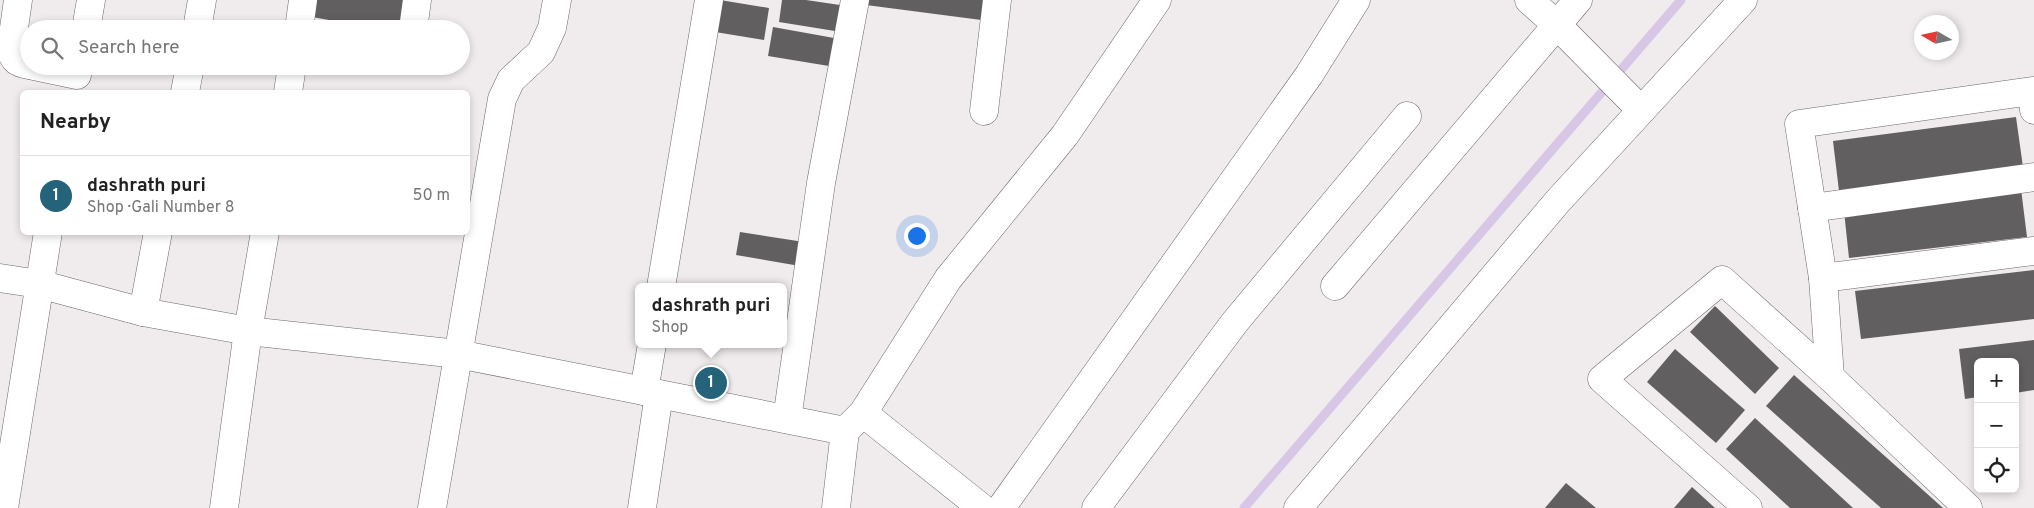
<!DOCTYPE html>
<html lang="en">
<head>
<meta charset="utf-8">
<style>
  :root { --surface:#fff; --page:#f2f2f2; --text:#222; --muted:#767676; --line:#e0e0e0; --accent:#246379 }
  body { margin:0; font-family:Overpass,sans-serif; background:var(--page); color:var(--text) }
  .controls { position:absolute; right:15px; bottom:15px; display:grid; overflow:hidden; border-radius:8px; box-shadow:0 2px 8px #0003 }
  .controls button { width:45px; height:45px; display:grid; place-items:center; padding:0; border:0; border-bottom:1px solid var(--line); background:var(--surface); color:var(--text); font:25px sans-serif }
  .compass { position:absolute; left:1914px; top:15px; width:45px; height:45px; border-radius:50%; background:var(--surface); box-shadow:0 2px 8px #0003; rotate:279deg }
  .you { position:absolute; left:916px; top:235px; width:18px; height:18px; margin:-12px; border:4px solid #fff; border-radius:50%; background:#1a73e8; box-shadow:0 0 0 8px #1a73e833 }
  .badge { display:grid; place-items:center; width:32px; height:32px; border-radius:50%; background:var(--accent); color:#fff; font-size:16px; font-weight:700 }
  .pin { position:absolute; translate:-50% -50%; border:2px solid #fff; box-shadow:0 1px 5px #0006 }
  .popup { position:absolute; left:635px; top:283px; width:152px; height:65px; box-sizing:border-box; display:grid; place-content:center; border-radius:8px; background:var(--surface); filter:drop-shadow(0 1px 4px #0005); font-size:16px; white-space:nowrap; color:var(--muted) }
  .popup b { font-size:19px; color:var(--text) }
  .popup::after { content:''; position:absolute; left:50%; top:100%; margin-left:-10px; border:10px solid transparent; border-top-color:var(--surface) }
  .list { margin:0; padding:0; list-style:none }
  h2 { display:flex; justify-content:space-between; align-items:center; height:65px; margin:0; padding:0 20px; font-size:21px }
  h2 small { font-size:16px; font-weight:400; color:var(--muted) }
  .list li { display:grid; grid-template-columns:32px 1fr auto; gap:15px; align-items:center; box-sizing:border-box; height:80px; padding:0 20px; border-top:1px solid var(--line) }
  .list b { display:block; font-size:19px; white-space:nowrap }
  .list p { margin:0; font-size:16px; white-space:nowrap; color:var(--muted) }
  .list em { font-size:16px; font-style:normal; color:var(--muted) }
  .icon { flex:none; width:28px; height:28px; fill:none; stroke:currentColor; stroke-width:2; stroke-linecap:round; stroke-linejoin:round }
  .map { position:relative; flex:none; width:2034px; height:508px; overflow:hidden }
  .search { position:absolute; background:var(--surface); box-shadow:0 2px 8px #0003; left:20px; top:20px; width:450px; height:55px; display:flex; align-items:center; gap:12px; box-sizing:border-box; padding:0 18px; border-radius:28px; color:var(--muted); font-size:19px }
  .panel { position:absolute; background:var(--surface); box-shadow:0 2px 8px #0003; left:20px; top:90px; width:450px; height:145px; border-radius:8px }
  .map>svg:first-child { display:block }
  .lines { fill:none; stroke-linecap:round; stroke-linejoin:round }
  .stream { stroke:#d7c6e6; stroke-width:9 }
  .building { fill:#625f61 }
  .minor-casing { stroke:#6d6869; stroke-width:29 }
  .minor { stroke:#fff; stroke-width:28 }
</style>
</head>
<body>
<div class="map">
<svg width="2034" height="508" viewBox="0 0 2034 508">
  <rect width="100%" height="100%" fill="#f0ebec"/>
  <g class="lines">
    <path class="stream" d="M1244,508l437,-508"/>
  </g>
  <g class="building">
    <path d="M315,0h93l-5,29h-23l-68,-12z"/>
    <path d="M720,0l49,8 -5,32 -55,-9z"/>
    <path d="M782,0h24l34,5 -5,26 -56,-9z"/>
    <path d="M867,0h125l-3,21 -123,-16z"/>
    <path d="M773,27l61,11 -5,28 -61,-10z"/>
    <path d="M2016,117l7,50 -184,24 -6,-50z"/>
    <path d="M2021,189l6,48 -178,21 -5,-47z"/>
    <path d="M740,232l64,10 -4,24 -64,-11z"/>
    <path d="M2034,270v49l-173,20 -6,-48z"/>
    <path d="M1715,306l64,62 -24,26 -65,-62z"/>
    <path d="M2034,340v50l-19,3v-31h-37v35l-13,2 -6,-50z"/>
    <path d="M1675,349l70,61 -29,33 -69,-61z"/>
    <path d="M1794,375l149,133h-62l-115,-102z"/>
    <path d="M1755,418l98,90h-63l-64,-59z"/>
    <path d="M1566,483l30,25h-51z"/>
    <path d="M1692,487l23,21h-41z"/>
  </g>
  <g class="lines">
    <g class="minor-casing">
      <g id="minor">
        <path d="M18,0l-7,49c2,12 7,14 18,16"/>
        <path d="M1529,0l29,26 83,84"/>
        <path d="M414,22l3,-22"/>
        <path d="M86,29l5,-29"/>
        <path d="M197,29l5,-29"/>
        <path d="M299,29l4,-29"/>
        <path d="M34,66l43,9"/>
        <path d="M185,92l5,-26"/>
        <path d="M288,92l4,-26"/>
        <path d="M984,111l13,-111"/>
        <path d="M1812,208l222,-31"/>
        <path d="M0,278l39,6 104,28 105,19 17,-99"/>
        <path d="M1823,278l211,-27"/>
        <path d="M1335,286l243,-286"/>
        <path d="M661,287l48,-287"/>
        <path d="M143,312l15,-80"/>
        <path d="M644,391l8,-47"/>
        <path d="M863,413l119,95"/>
        <path d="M787,419l34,-236 34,-183"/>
        <path d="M4,508l44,-276"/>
        <path d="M224,508l24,-177 210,23 387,77 18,-18 85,-134 117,-144 92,-135"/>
        <path d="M432,508l70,-409 9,-19 30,-28 11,-24 5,-28"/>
        <path d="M642,508l17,-114"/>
        <path d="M836,508l9,-77"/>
        <path d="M1001,508l308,-433 47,-75"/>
        <path d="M1096,508l139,-186 172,-206"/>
        <path d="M1298,508l260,-307 185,-201"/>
        <path d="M1748,508l-146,-129 120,-99 108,97"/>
        <path d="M1968,508l-138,-131 -7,-99 -24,-154 233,-33 2,19"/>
      </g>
    </g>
    <use href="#minor" class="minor"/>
  </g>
</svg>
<div class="controls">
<button>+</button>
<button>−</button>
<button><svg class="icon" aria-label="locate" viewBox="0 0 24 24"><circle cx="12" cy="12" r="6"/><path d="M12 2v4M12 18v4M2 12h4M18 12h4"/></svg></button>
</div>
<svg class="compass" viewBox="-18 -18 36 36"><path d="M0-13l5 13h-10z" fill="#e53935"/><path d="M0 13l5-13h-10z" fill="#767676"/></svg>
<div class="you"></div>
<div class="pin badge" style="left:711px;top:383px">1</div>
<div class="popup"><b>dashrath puri</b>Shop</div>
<div class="search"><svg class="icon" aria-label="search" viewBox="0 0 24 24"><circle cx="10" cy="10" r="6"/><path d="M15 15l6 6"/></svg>Search here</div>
<section class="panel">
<h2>Nearby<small></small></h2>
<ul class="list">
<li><span class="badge">1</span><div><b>dashrath puri</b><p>Shop · Gali Number 8</p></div><em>50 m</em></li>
</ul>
</section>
</div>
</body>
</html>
